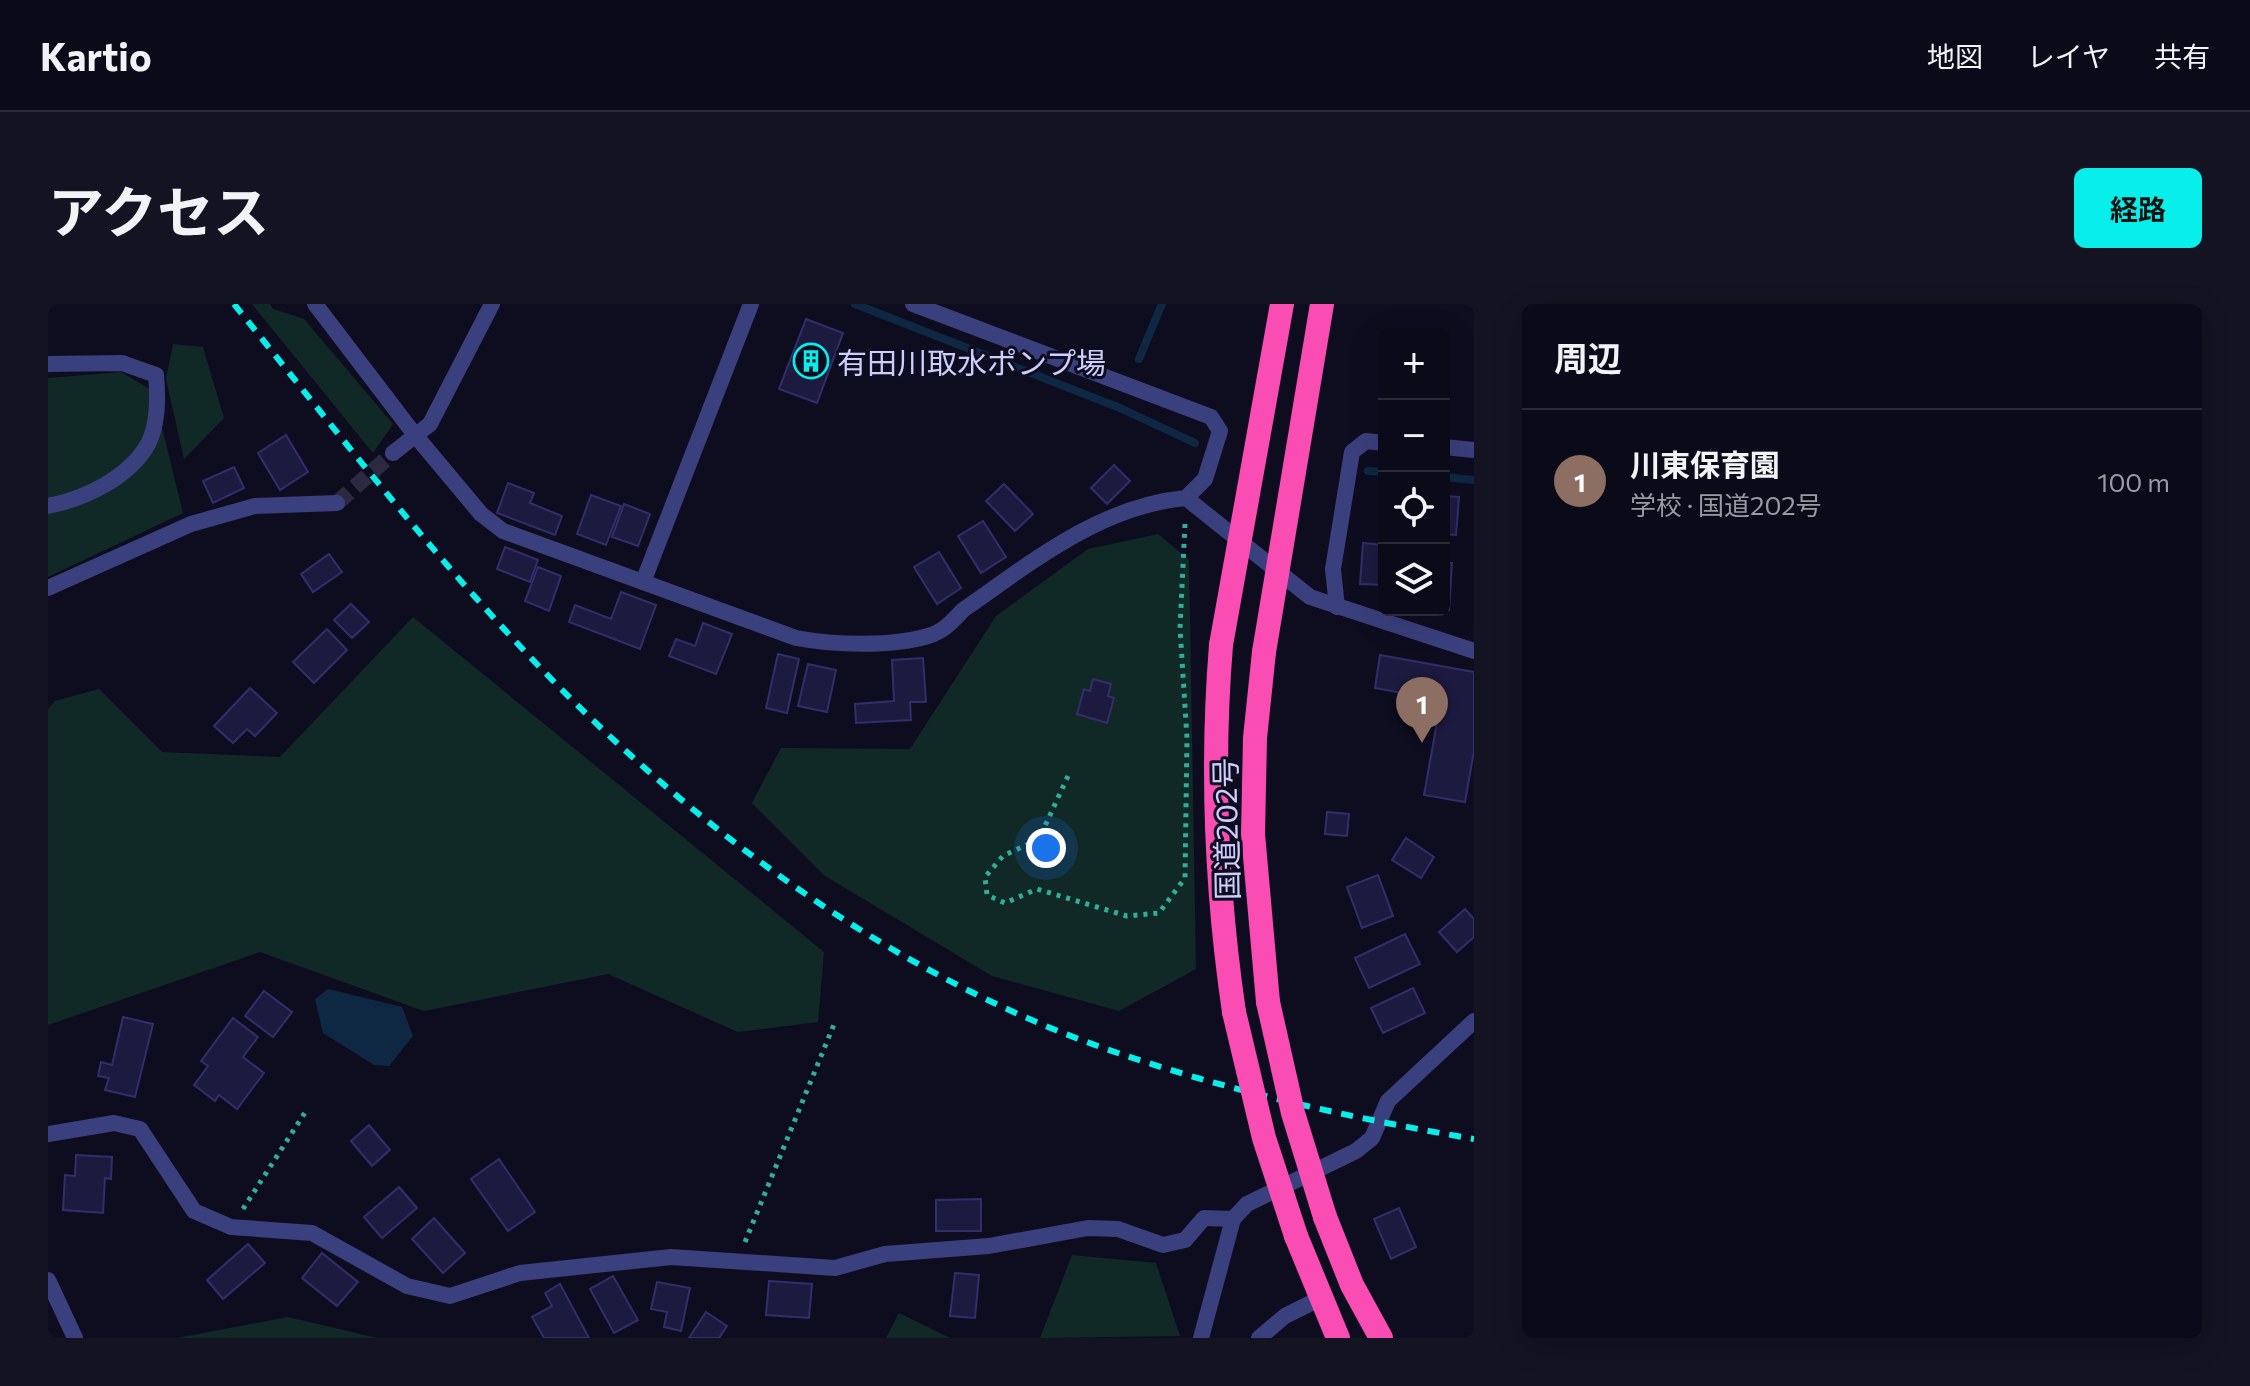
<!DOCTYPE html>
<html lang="ja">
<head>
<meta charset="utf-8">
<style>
  :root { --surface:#0a0a18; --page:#131321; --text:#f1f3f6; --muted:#999aa2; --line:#2a2b37; --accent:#08efeb }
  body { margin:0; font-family:Commissioner,"Noto Sans JP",sans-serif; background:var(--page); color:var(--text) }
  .controls { position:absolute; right:24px; top:24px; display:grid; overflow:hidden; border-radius:12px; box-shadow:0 8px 32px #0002 }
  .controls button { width:72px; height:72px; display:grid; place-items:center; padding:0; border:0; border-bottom:2px solid var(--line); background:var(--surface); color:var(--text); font:40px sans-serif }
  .you { position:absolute; left:998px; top:544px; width:28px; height:28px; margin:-20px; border:6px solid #fff; border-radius:50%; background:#1a73e8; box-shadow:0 0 0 12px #1a73e833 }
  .badge { display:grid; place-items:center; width:52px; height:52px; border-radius:50%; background:var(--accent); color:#fff; font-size:26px; font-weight:700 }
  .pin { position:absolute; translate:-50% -66px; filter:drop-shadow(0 2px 4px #0008) }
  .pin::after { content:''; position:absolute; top:42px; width:28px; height:24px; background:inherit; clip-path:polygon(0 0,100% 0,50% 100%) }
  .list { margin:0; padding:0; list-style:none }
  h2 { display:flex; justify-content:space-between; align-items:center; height:104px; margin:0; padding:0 32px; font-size:34px }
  h2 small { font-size:26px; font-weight:400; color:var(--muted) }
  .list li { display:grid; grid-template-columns:52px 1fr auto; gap:24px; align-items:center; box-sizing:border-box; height:144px; padding:0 32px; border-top:2px solid var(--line) }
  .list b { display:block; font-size:30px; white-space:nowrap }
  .list p { margin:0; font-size:26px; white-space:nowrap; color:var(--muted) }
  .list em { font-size:26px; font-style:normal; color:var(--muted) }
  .icon { flex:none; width:44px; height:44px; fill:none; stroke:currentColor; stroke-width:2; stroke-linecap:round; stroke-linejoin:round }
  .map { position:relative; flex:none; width:1426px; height:1034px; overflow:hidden; border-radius:12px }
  header { display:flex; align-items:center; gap:48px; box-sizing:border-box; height:112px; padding:0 40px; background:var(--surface); border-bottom:2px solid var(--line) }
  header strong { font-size:38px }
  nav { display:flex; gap:44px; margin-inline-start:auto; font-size:28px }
  .intro { display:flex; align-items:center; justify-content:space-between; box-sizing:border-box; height:192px; padding:0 48px }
  h1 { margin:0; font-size:56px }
  .button { padding:20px 36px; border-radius:12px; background:var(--accent); color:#111; font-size:28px; font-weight:700 }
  main { display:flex; gap:48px; padding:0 48px }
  aside { flex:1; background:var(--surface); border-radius:12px; box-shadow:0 8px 32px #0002 }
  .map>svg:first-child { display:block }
  .green { fill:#112926 }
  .water { fill:#0e2843 }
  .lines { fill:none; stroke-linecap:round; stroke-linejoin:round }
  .stream { stroke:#0e2843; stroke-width:8 }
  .building { fill:#1d1a40; stroke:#322d6b; stroke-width:2 }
  .street-tunnel { stroke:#2b2a41; stroke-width:16; stroke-dasharray:16 8; stroke-linecap:butt }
  .path { stroke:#32ad98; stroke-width:5; stroke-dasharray:4 6; stroke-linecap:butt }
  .street { stroke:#3a3f7d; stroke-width:16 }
  .highway { stroke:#f94db4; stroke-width:24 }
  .rail { stroke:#08efeb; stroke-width:6; stroke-dasharray:12 10; stroke-linecap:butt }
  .highway-bridge { stroke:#f94db4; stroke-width:24 }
  .labels { text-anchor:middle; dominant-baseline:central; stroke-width:6; stroke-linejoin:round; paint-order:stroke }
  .poi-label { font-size:30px; fill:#cecefd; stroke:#0e0d20; text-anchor:start }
  .street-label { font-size:30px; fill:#cecefd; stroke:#0e0d20 }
</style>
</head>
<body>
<header>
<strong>Kartio</strong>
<nav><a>地図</a><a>レイヤ</a><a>共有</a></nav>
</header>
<div class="intro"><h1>アクセス</h1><a class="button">経路</a></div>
<main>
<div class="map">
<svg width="1426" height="1034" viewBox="0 0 1426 1034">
  <rect width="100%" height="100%" fill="#0e0d20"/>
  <g class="green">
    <path d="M204,0h18l3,5 31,10 89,105 -20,29z"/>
    <path d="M125,40l30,3 21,71 -40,41 -18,-80z"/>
    <path d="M73,68l32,19 30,122 -135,64v-199z"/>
    <path d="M1110,230l31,26 7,409 -77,42 -127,-35 -167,-100 -73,-73 29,-55 129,1 86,-133 92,-67z"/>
    <path d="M365,313l411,335 -6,70 -80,10 -130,-58 -184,37 -164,-59 -212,73v-316l7,-8 44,-12 63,63 118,5z"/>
    <path d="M1024,951l84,8 24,73 -140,2z"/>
    <path d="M851,1009l51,25h-64z"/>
    <path d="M240,1013l89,21h-200z"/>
  </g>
  <path class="water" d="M280,685l74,18 11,29 -24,30 -15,-1 -51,-32 -8,-34z"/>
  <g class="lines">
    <g class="stream">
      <path d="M807,0l265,104 75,35"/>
      <path d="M1091,55l23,-55"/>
      <path d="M1320,167l16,1"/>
      <path d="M1396,173l30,3"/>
    </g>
  </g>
  <g class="building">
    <path d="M758,15l37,14 -26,70 -38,-14z"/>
    <path d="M238,131l22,37 -28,18 -22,-37z"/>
    <path d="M1066,161l16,16 -23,23 -16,-16z"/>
    <path d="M186,163l10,21 -31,15 -10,-22z"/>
    <path d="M460,179l26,10 -4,10 32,13 -7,19 -58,-22z"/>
    <path d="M956,180l29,30 -18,17 -29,-30z"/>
    <path d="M543,191l30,11 -15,39 -29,-11z"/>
    <path d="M1396,192l15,1 -3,38 -12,-1z"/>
    <path d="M576,200l26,10 -12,32 -26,-9z"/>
    <path d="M935,217l23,36 -25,16 -23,-37z"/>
    <path d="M1315,239l21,2v40l-24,-1z"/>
    <path d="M457,243l33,13 -8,22 -33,-13z"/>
    <path d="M891,248l22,36 -24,16 -23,-37z"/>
    <path d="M281,250l13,18 -29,20 -12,-18z"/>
    <path d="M1396,259h8l-3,47 -5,-1z"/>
    <path d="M490,263l23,9 -12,35 -24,-10z"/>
    <path d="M573,288l35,13 -16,44 -71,-27 6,-17 36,14z"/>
    <path d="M303,300l18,18 -17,16 -18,-18z"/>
    <path d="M655,319l29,11 -16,40 -47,-18 7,-17 19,7z"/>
    <path d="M279,325l20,21 -33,33 -21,-21z"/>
    <path d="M730,350l21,5 -12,54 -21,-5z"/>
    <path d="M1332,351l94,17v79l-9,51 -41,-7 17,-95 -66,-12z"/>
    <path d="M875,354l3,44h-16l1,18 -55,3 -1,-19 39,-3 -2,-41z"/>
    <path d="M760,360l28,6 -9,42 -29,-6z"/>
    <path d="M1045,375l18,5 -3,12 6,2 -7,25 -30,-9 7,-25 6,2z"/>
    <path d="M202,384l27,25 -22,23 -8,-7 -14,14 -19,-17z"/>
    <path d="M1279,508l22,2 -2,22 -22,-2z"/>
    <path d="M1358,534l28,19 -13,21 -29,-18z"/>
    <path d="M1330,571l15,41 -31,12 -15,-41z"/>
    <path d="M1417,605l9,10v18l-17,15 -18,-20z"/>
    <path d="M1357,630l15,30 -51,24 -14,-30z"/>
    <path d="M1365,684l12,25 -42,20 -12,-25z"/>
    <path d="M216,687l28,21 -19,25 -28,-21z"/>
    <path d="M75,713l30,7 -18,73 -30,-7 4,-12 -11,-2 3,-14 11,3z"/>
    <path d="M185,714l25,19 -15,20 21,16 -27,36 -18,-14 -4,6 -21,-16 14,-19 -7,-5z"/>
    <path d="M321,821l21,25 -18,16 -21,-25z"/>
    <path d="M28,851l36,2 -1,22 -6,-1 -2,35 -40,-3 2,-35 10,1z"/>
    <path d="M451,855l36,53 -27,19 -37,-52z"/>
    <path d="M351,883l18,21 -35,30 -18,-21z"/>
    <path d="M933,895v32h-45v-31z"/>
    <path d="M1351,904l17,39 -25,12 -17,-40z"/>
    <path d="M386,914l31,35 -22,20 -31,-34z"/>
    <path d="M200,940l17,19 -42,36 -16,-19z"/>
    <path d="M274,949l36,29 -21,24 -35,-28z"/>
    <path d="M907,969l24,2 -4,43 -25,-2z"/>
    <path d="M565,972l25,44 -24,13 -24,-44z"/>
    <path d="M721,977l43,3 -3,34 -43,-3z"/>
    <path d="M609,978l33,6 -9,43 -17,-4 3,-15 -16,-3z"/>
    <path d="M512,980l29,54h-45l-12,-21 20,-11 -7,-13z"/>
    <path d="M658,1008l21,14 -8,12h-30z"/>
  </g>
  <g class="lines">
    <path class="street-tunnel" d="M289,199l56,-50"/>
    <g class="path">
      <path d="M1137,220l-5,104 7,110h3"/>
      <path d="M1020,472l-29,63 -36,17 -18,21 2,18 18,8 32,-14 90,27 32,-3 26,-35 2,-140"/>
      <path d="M195,905l63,-98"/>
      <path d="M697,938l90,-220"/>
    </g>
    <g class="street">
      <path d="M267,0l100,131 66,79 22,17 293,107c38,7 95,9 132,-2 15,-4 25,-15 35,-26 69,-48 137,-104 223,-112l19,-19 15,-48 -9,-14 -298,-113"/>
      <path d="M0,60l74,-1 34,12c2,22 2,50 -8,69 -19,34 -64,55 -100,62"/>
      <path d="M1396,143l30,3"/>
      <path d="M345,149l37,-29 62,-120"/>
      <path d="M1138,194l124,99 164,54"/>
      <path d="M595,278l108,-278"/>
      <path d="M0,284l143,-64 64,-18 82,-3"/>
      <path d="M1289,303l-4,-38 19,-117 14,-11 18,2"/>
      <path d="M0,830l66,-11 26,6 54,82 37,16 81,6 95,53 43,10 70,-23 151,-16 164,11 50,-14 104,-8 99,-18 30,1 45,16 22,-5 19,-22 29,1"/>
      <path d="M0,976l27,58"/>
      <path d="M1153,1034l32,-119 14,-15 109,-53 16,-13 16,-37 86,-80"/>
      <path d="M1211,1034l26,-22 34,-17"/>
    </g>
    <g class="highway">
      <path d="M1173,341c-10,124 -5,244 13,367"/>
      <path d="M1216,348l-9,86 -2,96 15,168"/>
      <path d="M1277,913l27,68 29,53"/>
      <path d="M1248,932l42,102"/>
    </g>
    <path class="rail" d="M186,0c92,114 183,232 283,339 154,166 347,314 559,395 128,48 264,78 398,101"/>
    <g class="highway-bridge">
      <path d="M1173,341l61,-341"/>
      <path d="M1216,348l58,-348"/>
      <path d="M1220,698l25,111 32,104"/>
      <path d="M1186,708l30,126 32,98"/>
    </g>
  </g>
  <defs>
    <g id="building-ring" transform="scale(1.8)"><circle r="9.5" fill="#0e0d20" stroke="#08efeb" stroke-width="1.5"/><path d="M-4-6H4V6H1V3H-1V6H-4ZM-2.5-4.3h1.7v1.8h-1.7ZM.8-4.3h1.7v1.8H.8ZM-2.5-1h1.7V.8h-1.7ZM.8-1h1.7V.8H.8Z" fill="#08efeb"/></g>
  </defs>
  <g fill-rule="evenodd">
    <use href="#building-ring" x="763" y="57"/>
  </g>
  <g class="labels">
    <g class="poi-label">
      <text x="789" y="57">有田川取水ポンプ場</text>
    </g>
    <g class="street-label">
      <text transform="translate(1177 525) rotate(-91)">国道202号</text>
    </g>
  </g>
</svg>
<div class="controls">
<button>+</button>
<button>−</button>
<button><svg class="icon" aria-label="locate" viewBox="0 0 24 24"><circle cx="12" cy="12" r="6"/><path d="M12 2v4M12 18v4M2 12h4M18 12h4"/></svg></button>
<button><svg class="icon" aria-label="layers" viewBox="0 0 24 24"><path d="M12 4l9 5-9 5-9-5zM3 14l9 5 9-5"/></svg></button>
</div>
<div class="you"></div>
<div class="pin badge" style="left:1374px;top:439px;background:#8d6e63">1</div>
</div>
<aside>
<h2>周辺<small></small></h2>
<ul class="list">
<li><span class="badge" style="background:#8d6e63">1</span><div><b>川東保育園</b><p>学校 · 国道202号</p></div><em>100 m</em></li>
</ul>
</aside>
</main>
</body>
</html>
